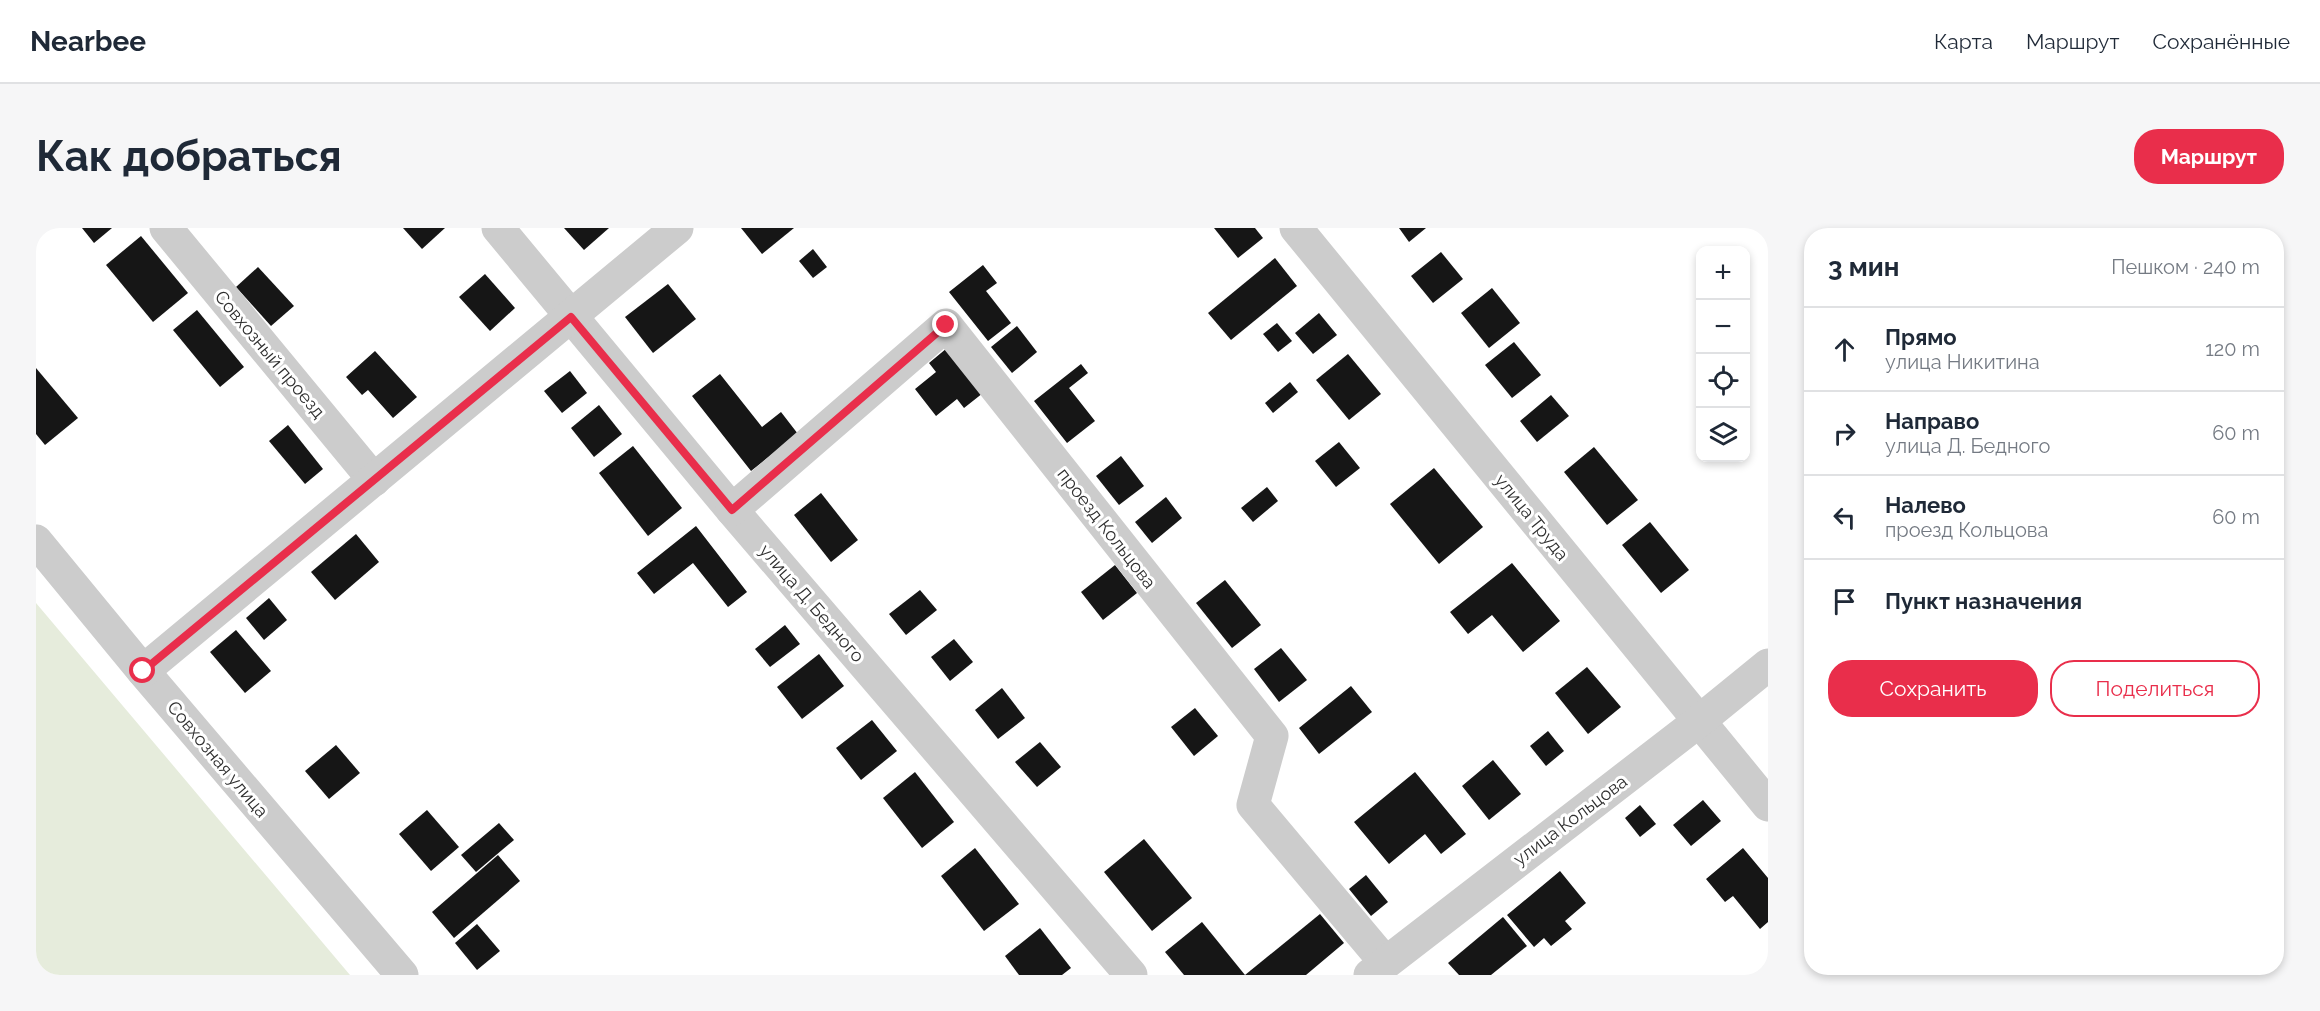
<!DOCTYPE html>
<html lang="ru">
<head>
<meta charset="utf-8">
<style>
  :root { --surface:#fff; --page:#f6f6f7; --text:#1f2937; --muted:#747a83; --line:#e0e1e3; --accent:#e92e4b }
  body { margin:0; font-family:Raleway,sans-serif; background:var(--page); color:var(--text) }
  .controls { position:absolute; right:18px; top:18px; display:grid; overflow:hidden; border-radius:12px; box-shadow:0 3px 9px #0003 }
  .controls button { width:54px; height:54px; display:grid; place-items:center; padding:0; border:0; border-bottom:2px solid var(--line); background:var(--surface); color:var(--text); font:30px sans-serif }
  .stop { position:absolute; width:18px; height:18px; margin:-14px; border:4px solid #e92e4b; border-radius:50%; background:#fff }
  .stop.end { background:#e92e4b; border-color:#fff; box-shadow:0 2px 6px #0008 }
  .list { margin:0; padding:0; list-style:none }
  h2 { display:flex; justify-content:space-between; align-items:center; height:78px; margin:0; padding:0 24px; font-size:26px }
  h2 small { font-size:20px; font-weight:400; color:var(--muted) }
  .list li { display:grid; grid-template-columns:39px 1fr auto; gap:18px; align-items:center; box-sizing:border-box; height:84px; padding:0 24px; border-top:2px solid var(--line) }
  .list b { display:block; font-size:22px; white-space:nowrap }
  .list p { margin:0; font-size:20px; white-space:nowrap; color:var(--muted) }
  .list em { font-size:20px; font-style:normal; color:var(--muted) }
  .actions { display:flex; gap:12px; padding:18px 24px }
  .actions a { flex:1; padding:14px 0; border:2px solid var(--accent); border-radius:24px; text-align:center; font-size:21px; color:var(--accent) }
  .actions .main { background:var(--accent); color:#fff }
  .icon { flex:none; width:33px; height:33px; fill:none; stroke:currentColor; stroke-width:2; stroke-linecap:round; stroke-linejoin:round }
  .map { position:relative; flex:none; width:1732px; height:747px; overflow:hidden; border-radius:24px }
  header { display:flex; align-items:center; gap:36px; box-sizing:border-box; height:84px; padding:0 30px; background:var(--surface); border-bottom:2px solid var(--line) }
  header strong { font-size:28px }
  nav { display:flex; gap:33px; margin-inline-start:auto; font-size:21px }
  .intro { display:flex; align-items:center; justify-content:space-between; box-sizing:border-box; height:144px; padding:0 36px }
  h1 { margin:0; font-size:42px }
  .button { padding:15px 27px; border-radius:24px; background:var(--accent); color:#fff; font-size:21px; font-weight:700 }
  main { display:flex; gap:36px; padding:0 36px }
  aside { flex:1; background:var(--surface); border-radius:24px; box-shadow:0 3px 9px #0003 }
  .map>svg:first-child { display:block }
  .green { fill:#e6ecdc }
  .building { fill:#161616 }
  .lines { fill:none; stroke-linecap:round; stroke-linejoin:round }
  .minor { stroke:#ccc; stroke-width:33 }
  .route { stroke:#e92e4b; stroke-width:8 }
  .labels { text-anchor:middle; dominant-baseline:central; stroke-width:6; stroke-linejoin:round; paint-order:stroke }
  .street-label { font-size:18px; fill:#2f2f2f; stroke:#fff }
</style>
</head>
<body>
<header>
<strong>Nearbee</strong>
<nav><a>Карта</a><a>Маршрут</a><a>Сохранённые</a></nav>
</header>
<div class="intro"><h1>Как добраться</h1><a class="button">Маршрут</a></div>
<main>
<div class="map">
<svg width="1732" height="747" viewBox="0 0 1732 747">
  <rect width="100%" height="100%" fill="#fff"/>
  <path class="green" d="M0,375l314,372h-314z"/>
  <g class="building">
    <path d="M46,0h30l-18,15z"/>
    <path d="M367,0h42l-23,21z"/>
    <path d="M528,0h45l-25,22z"/>
    <path d="M705,0h53l-32,26z"/>
    <path d="M1178,0h41l8,10 -25,20z"/>
    <path d="M1363,0h27l-17,14z"/>
    <path d="M105,8l47,57 -35,29 -47,-57z"/>
    <path d="M777,21l14,18 -14,11 -14,-17z"/>
    <path d="M1405,24l22,27 -30,24 -22,-27z"/>
    <path d="M1239,30l22,28 -66,54 -23,-27z"/>
    <path d="M947,37l14,18 -11,8 25,32 -23,18 -39,-49z"/>
    <path d="M222,39l36,39 -23,20 -35,-39z"/>
    <path d="M449,46l30,34 -25,23 -31,-34z"/>
    <path d="M632,56l28,35 -43,34 -28,-36z"/>
    <path d="M1456,60l28,35 -31,25 -28,-35z"/>
    <path d="M161,82l47,57 -24,20 -47,-57z"/>
    <path d="M1283,85l18,22 -24,19 -18,-21z"/>
    <path d="M1241,95l15,18 -14,11 -15,-18z"/>
    <path d="M981,98l20,26 -25,21 -21,-26z"/>
    <path d="M1478,114l27,33 -29,23 -27,-33z"/>
    <path d="M911,120l36,45 -19,15 -7,-9 -21,17 -21,-27 21,-17 -7,-9z"/>
    <path d="M339,123l42,46 -24,21 -25,-28 -6,5 -16,-18z"/>
    <path d="M1312,126l33,40 -32,26 -33,-40z"/>
    <path d="M1045,136l7,9 -19,15 26,33 -28,22 -33,-42z"/>
    <path d="M0,140l42,50 -33,27 -9,-11z"/>
    <path d="M534,143l17,22 -25,20 -18,-22z"/>
    <path d="M684,146l42,53 19,-15 17,22 -47,37 -59,-75z"/>
    <path d="M1254,154l8,10 -25,21 -8,-10z"/>
    <path d="M1515,167l18,21 -32,26 -17,-21z"/>
    <path d="M563,177l23,29 -28,23 -23,-29z"/>
    <path d="M252,197l35,44 -18,15 -36,-43z"/>
    <path d="M1303,214l21,26 -24,19 -21,-26z"/>
    <path d="M597,218l49,62 -34,28 -49,-63z"/>
    <path d="M1558,219l44,53 -31,25 -43,-53z"/>
    <path d="M1085,228l23,30 -25,19 -23,-29z"/>
    <path d="M1398,240l49,59 -44,37 -49,-60z"/>
    <path d="M1231,259l11,14 -25,21 -12,-14z"/>
    <path d="M785,265l37,47 -27,22 -37,-47z"/>
    <path d="M1130,269l16,21 -30,25 -17,-21z"/>
    <path d="M1614,294l39,48 -28,23 -39,-48z"/>
    <path d="M660,298l51,66 -19,15 -35,-44 -39,31 -17,-21z"/>
    <path d="M320,306l23,28 -44,38 -24,-28z"/>
    <path d="M1476,335l48,58 -37,31 -31,-37 -24,19 -18,-22z"/>
    <path d="M1079,337l22,28 -34,27 -22,-28z"/>
    <path d="M1189,352l36,45 -29,23 -36,-45z"/>
    <path d="M884,362l17,20 -31,25 -17,-21z"/>
    <path d="M233,370l18,22 -23,20 -18,-22z"/>
    <path d="M749,397l15,19 -30,23 -15,-18z"/>
    <path d="M200,402l35,41 -26,22 -35,-41z"/>
    <path d="M918,411l19,23 -23,19 -19,-24z"/>
    <path d="M1245,420l26,32 -28,22 -25,-33z"/>
    <path d="M783,426l25,32 -42,33 -25,-32z"/>
    <path d="M1551,439l34,40 -33,27 -33,-41z"/>
    <path d="M1315,458l21,26 -53,42 -20,-26z"/>
    <path d="M966,460l23,30 -27,21 -23,-29z"/>
    <path d="M1159,480l23,28 -24,20 -23,-29z"/>
    <path d="M836,492l25,31 -36,29 -25,-32z"/>
    <path d="M1512,503l16,20 -18,15 -16,-20z"/>
    <path d="M1004,514l21,25 -24,20 -22,-25z"/>
    <path d="M300,517l24,28 -31,26 -24,-28z"/>
    <path d="M1457,532l28,34 -32,26 -27,-34z"/>
    <path d="M879,544l39,50 -32,26 -39,-50z"/>
    <path d="M1379,544l51,62 -25,20 -16,-20 -36,30 -35,-42z"/>
    <path d="M1667,572l18,21 -30,25 -18,-21z"/>
    <path d="M1604,577l16,19 -16,13 -15,-19z"/>
    <path d="M391,582l32,37 -28,24 -32,-37z"/>
    <path d="M463,595l15,17 -38,32 -15,-17z"/>
    <path d="M1108,611l48,59 -40,33 -48,-59z"/>
    <path d="M939,620l44,56 -35,27 -43,-55z"/>
    <path d="M1707,620l25,30v44l-8,7 -27,-33 -8,6 -19,-23z"/>
    <path d="M462,627l22,26 -66,57 -22,-26z"/>
    <path d="M1524,643l26,32 -21,18 7,8 -21,17 -7,-8 -10,9 -27,-32z"/>
    <path d="M1330,647l22,27 -17,14 -22,-27z"/>
    <path d="M1284,686l24,29 -38,32h-61z"/>
    <path d="M1467,689l24,29 -36,29h-32l-11,-12z"/>
    <path d="M1166,694l43,53h-61l-19,-23z"/>
    <path d="M441,696l23,27 -23,19 -22,-27z"/>
    <path d="M1004,700l31,40 -9,7h-43l-14,-19z"/>
  </g>
  <g class="lines">
    <g class="minor">
      <path d="M130,0l208,252"/>
      <path d="M462,0l234,282 399,465"/>
      <path d="M1260,0l472,577"/>
      <path d="M696,282l214,-185 326,411 -19,69 132,157"/>
      <path d="M0,313l107,130 259,304"/>
      <path d="M107,443l534,-443"/>
      <path d="M1334,747l328,-253 70,-57"/>
    </g>
  </g>
  <g class="lines">
    <path class="route" d="M107,443l428,-354 161,193 214,-185"/>
  </g>
  <g class="labels">
    <g class="street-label">
      <text transform="translate(234 126) rotate(50)">Совхозный проезд</text>
      <text transform="translate(1496 289) rotate(51)">улица Труда</text>
      <text transform="translate(1071 300) rotate(52)">проезд Кольцова</text>
      <text transform="translate(776 375) rotate(49)">улица Д. Бедного</text>
      <text transform="translate(182 531) rotate(50)">Совхозная улица</text>
      <text transform="translate(1534 592) rotate(-37)">улица Кольцова</text>
    </g>
  </g>
</svg>
<div class="controls">
<button>+</button>
<button>−</button>
<button><svg class="icon" aria-label="locate" viewBox="0 0 24 24"><circle cx="12" cy="12" r="6"/><path d="M12 2v4M12 18v4M2 12h4M18 12h4"/></svg></button>
<button><svg class="icon" aria-label="layers" viewBox="0 0 24 24"><path d="M12 4l9 5-9 5-9-5zM3 14l9 5 9-5"/></svg></button>
</div>
<div class="stop" style="left:107px;top:443px"></div>
<div class="stop end" style="left:910px;top:97px"></div>
</div>
<aside>
<h2>3 мин<small>Пешком · 240 m</small></h2>
<ul class="list">
<li><svg class="icon" aria-label="ahead" viewBox="0 0 24 24"><path d="M12 20V5M6 11l6-6 6 6"/></svg><div><b>Прямо</b><p>улица Никитина</p></div><em>120 m</em></li>
<li><svg class="icon" aria-label="right" viewBox="0 0 24 24"><path d="M7 20v-9h11M14 6l5 5-5 5"/></svg><div><b>Направо</b><p>улица Д. Бедного</p></div><em>60 m</em></li>
<li><svg class="icon" aria-label="left" viewBox="0 0 24 24"><path d="M17 20v-9H6M10 6l-5 5 5 5"/></svg><div><b>Налево</b><p>проезд Кольцова</p></div><em>60 m</em></li>
<li><svg class="icon" aria-label="arrive" viewBox="0 0 24 24"><path d="M6 21V4h12l-3 4 3 4H6"/></svg><div><b>Пункт назначения</b></div></li>
</ul>
<div class="actions"><a class="main">Сохранить</a><a>Поделиться</a></div>
</aside>
</main>
</body>
</html>
